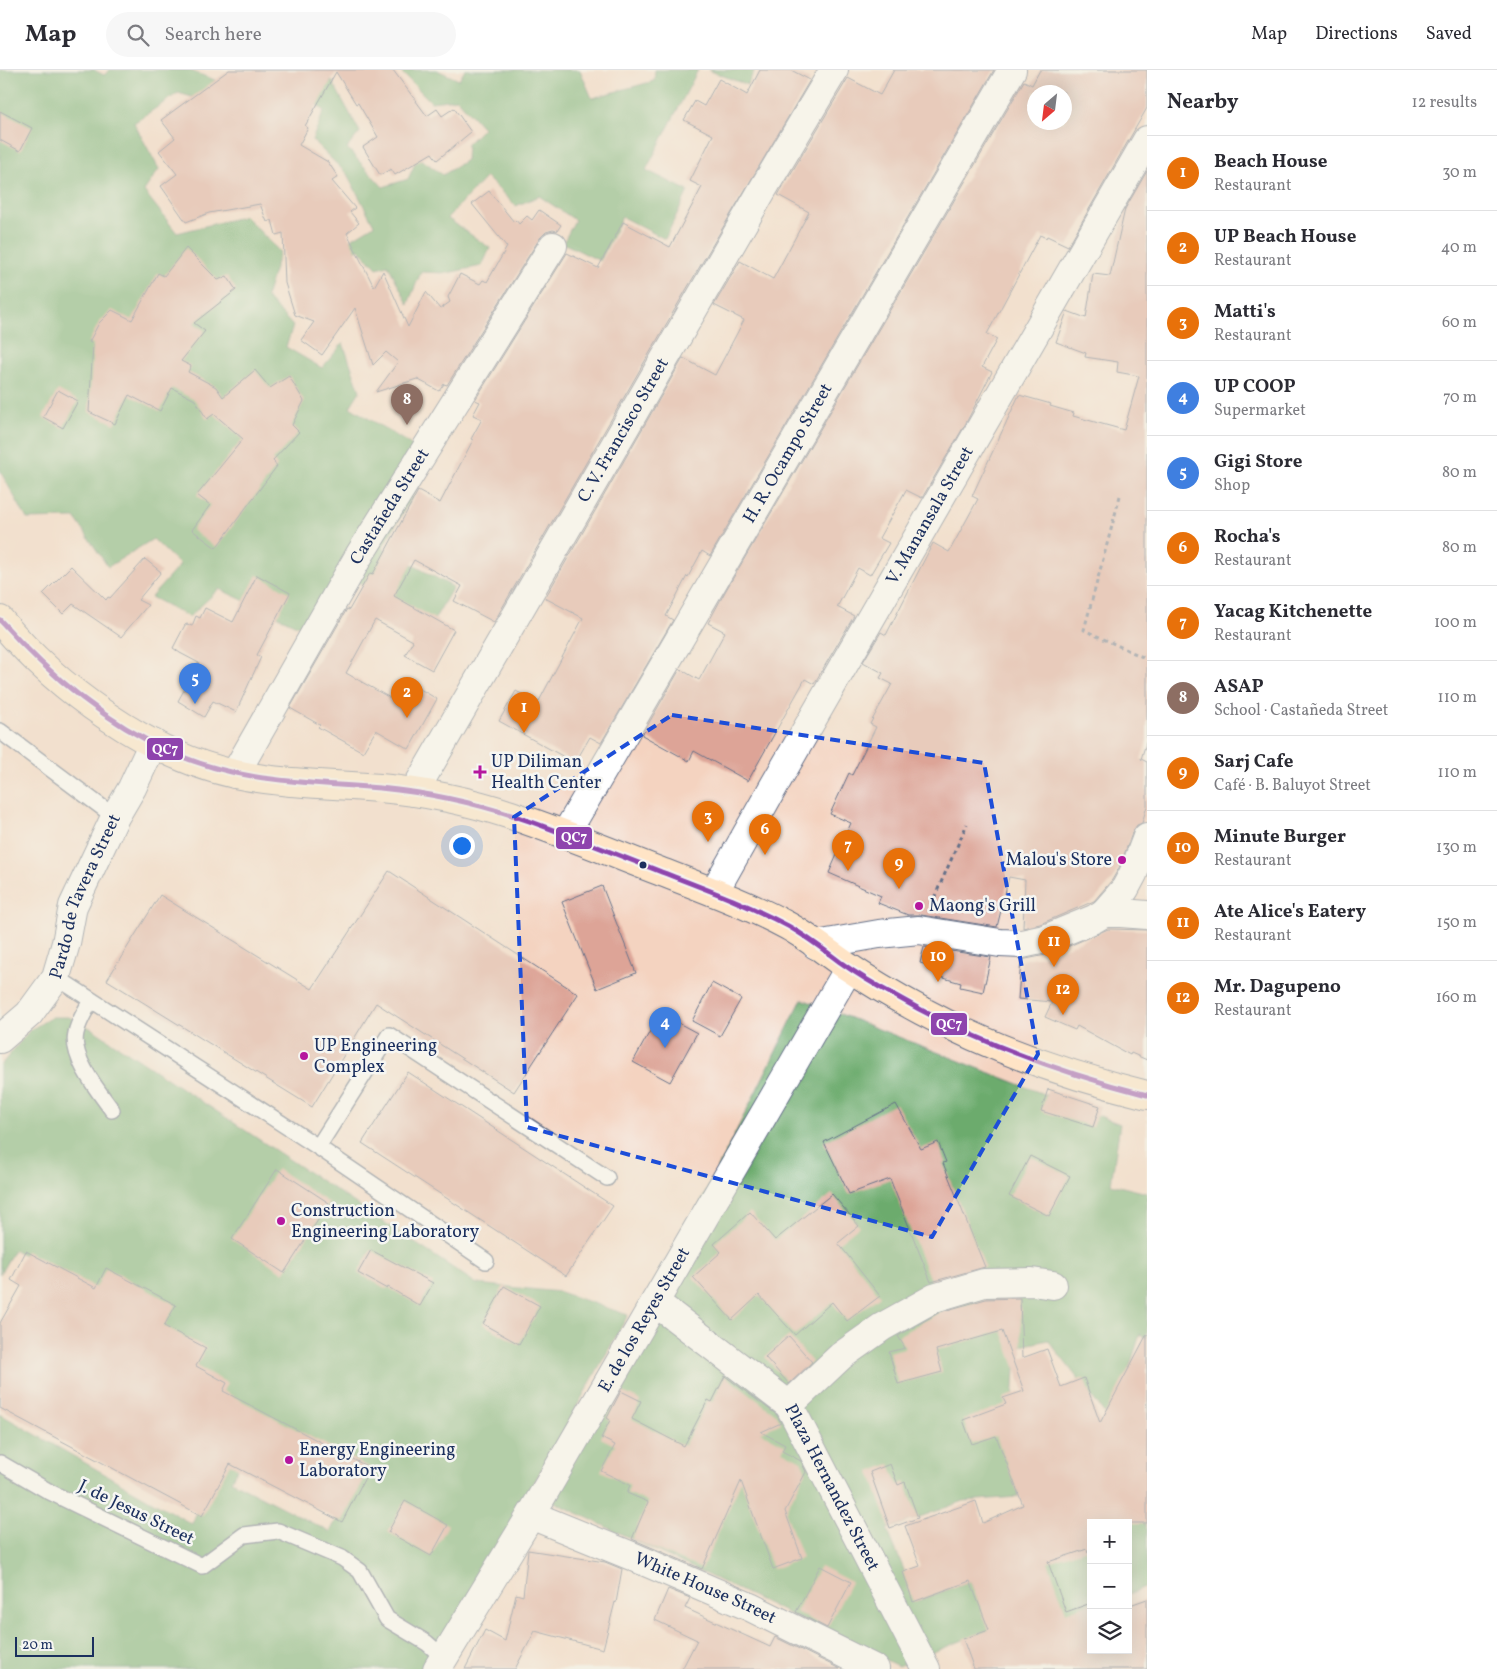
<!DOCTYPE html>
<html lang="en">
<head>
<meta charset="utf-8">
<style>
  :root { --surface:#fff; --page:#f7f7f7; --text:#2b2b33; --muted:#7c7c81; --line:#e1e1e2; --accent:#b5179e }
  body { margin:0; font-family:Vollkorn,serif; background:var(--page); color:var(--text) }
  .controls { position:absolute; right:15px; bottom:15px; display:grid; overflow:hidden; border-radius:0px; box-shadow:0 5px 20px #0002 }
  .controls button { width:45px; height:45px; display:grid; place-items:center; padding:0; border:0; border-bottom:1px solid var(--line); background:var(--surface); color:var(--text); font:25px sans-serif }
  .compass { position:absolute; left:1027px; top:15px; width:45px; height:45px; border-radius:50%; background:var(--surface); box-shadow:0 5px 20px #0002; rotate:208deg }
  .scale { position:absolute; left:15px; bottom:12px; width:79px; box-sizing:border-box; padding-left:5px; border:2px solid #1b2f5e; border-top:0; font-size:14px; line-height:18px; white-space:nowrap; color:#1b2f5e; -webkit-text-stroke:4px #f6f6f2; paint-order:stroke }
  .you { position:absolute; left:461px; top:775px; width:18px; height:18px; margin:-12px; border:4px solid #fff; border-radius:50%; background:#1a73e8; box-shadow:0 0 0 8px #1a73e833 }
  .badge { display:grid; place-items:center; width:32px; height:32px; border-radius:50%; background:var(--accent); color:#fff; font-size:16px; font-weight:700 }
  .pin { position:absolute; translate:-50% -41px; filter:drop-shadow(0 1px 2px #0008) }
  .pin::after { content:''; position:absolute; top:26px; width:18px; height:15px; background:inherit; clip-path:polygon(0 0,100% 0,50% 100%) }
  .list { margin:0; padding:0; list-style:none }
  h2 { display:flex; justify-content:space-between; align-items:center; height:65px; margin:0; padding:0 20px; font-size:21px }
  h2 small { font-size:16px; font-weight:400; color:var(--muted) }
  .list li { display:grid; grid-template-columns:32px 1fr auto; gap:15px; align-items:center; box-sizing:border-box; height:75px; padding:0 20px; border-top:1px solid var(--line) }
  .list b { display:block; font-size:19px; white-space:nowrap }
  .list p { margin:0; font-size:16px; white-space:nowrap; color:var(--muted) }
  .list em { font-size:16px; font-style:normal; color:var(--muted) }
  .icon { flex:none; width:28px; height:28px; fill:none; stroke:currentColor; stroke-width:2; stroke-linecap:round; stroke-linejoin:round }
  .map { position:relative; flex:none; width:1147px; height:1599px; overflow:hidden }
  header { display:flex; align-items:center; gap:30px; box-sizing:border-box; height:70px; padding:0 25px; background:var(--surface); border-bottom:1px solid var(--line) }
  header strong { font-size:24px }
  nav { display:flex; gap:28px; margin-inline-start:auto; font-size:18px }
  .search { width:350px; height:45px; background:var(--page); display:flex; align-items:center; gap:12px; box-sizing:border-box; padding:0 18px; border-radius:28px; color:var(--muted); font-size:19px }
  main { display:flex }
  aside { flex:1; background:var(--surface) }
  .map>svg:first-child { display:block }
  .built { fill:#f4d3c0; fill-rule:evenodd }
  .forest { fill:#6cab6d; stroke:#446d66; fill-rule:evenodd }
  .building { fill:#dda497; fill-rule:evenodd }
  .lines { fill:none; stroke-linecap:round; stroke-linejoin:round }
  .lane-casing { stroke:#667189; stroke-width:18 }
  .street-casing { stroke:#667189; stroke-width:30 }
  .secondary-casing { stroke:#667189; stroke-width:30 }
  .path { stroke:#667189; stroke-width:3; stroke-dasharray:4 4; stroke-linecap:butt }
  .lane { stroke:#fff; stroke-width:15 }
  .street { stroke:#fff; stroke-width:28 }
  .secondary { stroke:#ffe4c6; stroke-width:28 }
  .bus-1-casing { stroke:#f6f6f2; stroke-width:9 }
  .bus-1 { stroke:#8e44ad; stroke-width:5 }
  .marked { fill:none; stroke:#1d4ed8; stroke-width:4; stroke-dasharray:10 6; stroke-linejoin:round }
  .poi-dot { fill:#b5179e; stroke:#f6f6f2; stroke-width:2 }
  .bus-dot { fill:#1b2f5e; stroke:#f6f6f2; stroke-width:2 }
  .labels { text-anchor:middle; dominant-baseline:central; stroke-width:5; stroke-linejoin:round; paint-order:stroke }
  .street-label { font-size:18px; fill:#1b2f5e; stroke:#f6f6f2 }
  .poi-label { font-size:18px; fill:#1b2f5e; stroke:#f6f6f2; text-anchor:start }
  .line-badge { stroke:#f6f6f2; stroke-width:2 }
  .badge-label { font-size:14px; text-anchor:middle; font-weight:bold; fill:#fff }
</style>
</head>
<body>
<header>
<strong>Map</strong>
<div class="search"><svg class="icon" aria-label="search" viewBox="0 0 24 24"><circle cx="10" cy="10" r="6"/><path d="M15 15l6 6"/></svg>Search here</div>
<nav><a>Map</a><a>Directions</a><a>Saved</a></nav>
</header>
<main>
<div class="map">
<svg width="1147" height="1599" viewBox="0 0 1147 1599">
  <rect width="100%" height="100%" fill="#f6f6f2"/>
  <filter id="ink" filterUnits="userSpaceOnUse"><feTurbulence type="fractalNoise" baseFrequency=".02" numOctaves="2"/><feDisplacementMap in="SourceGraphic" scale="10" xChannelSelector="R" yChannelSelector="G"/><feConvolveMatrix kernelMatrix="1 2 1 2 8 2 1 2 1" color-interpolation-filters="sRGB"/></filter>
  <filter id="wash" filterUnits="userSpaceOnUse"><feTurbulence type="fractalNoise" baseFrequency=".0096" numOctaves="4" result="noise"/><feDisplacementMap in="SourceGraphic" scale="20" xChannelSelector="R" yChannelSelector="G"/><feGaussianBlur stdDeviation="1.12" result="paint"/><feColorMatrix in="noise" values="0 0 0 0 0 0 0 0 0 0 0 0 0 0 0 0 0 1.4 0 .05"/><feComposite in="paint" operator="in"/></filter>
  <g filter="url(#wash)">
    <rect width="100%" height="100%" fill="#f1ebd8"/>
    <path class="built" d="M0,0h1147v1599h-1147zM1034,22h30v30h-30zM1091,1453h37v127h-37z"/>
    <g class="forest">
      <path d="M0,0h94l10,5 6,-5h78l27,10 -16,19 -21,-6 -44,30 25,46 -15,22 33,42 68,-17 35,36 -14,45 27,29 -7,21 36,21 21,-25 17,48 -10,16 84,52 -52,89 71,39 -19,33 -94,-47 -35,56 -86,-40 -30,28 -38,-20 29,-32 -27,-26 -45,28 -33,-49 -48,1 -27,-48z"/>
      <path d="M399,0h38l22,10 6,-10h115l12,28 62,-17 1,-11h43l-52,100 42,21 -23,48 -43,-22 -22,44 -37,-18 12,-23 -36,-24 -23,10 -30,-29 -39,41 43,30 -8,18 -35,7 -26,-1 -13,32 -20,-39 -11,3 -18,-19 -16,6 -2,-10 33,-20 -27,-51 -35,-34 12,-29 -15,-14 23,-16 28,51 -13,16 36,39 25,-8 10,-22 25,18 23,-15 1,-16 16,-16 -26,-29 -26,3z"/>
      <path d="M708,0h47l-8,15z"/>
      <path d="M802,929l318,125 -9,60 36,9v145l-7,-4 -28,89 -64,-83 -32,7 -4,81 6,69 -54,4 -77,28 30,72 53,-20 21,48 -93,37 -346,-165z"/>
      <path d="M52,947h17l25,13 383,254 83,8 68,23 -198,354h-430v-255l192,110 21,-52 -60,-155 -139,-67 -14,24v-208l30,-36zM264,1349l97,53 -31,60 -99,-51z"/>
      <path d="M1124,1412l23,47v58l-19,8v-72h-37v88l-44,19 -25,-79z"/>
    </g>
    <g id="blocks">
      <g class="building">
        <path d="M229,0h164l34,46 10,-7 5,7 12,-8 17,24 -34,28 -5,-7 -37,22 -4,-6 -11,6 -17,-28 15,-10 -20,-34 -2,1 -20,-32 -31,54 3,2 -9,17 29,17 10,15 -6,4 23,27 -5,4 9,11 -12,10 27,54 9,-16 25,56 18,-35 14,17 10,-7 -2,-5 12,-23 20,10 3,-4 4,2 20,-35 -35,-43 17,-13 25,31 2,-2 3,4 8,-8 5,4 7,-10 22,15 -4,6 -4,-1 -7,2 -6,6 -93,147 -3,-1 -5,7 -22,-12 -41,13 22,-30 -12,-10 -13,13 -18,-57 -33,47 -21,-15 13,-18 -19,-7 -10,-32 -2,-50 -7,2 -4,-15 -5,2 -7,-18 -51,9 -23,9 -25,-36 16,-12 -18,-23 16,-13 -14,-18z"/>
        <path d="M760,0h31l19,10 -124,210 -192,332 -40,-21 8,-15 -48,-26 -20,36 60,34 -22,40 -27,-15 8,-14 -38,-21 -29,53 51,29 11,-20 29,17 -28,50 -33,-19 -13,22 -45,-25 2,-2 -30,-17 57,-99 2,1 21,-37 3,1 45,-83 22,12 33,-63 -2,-1 11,-20 -9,-4 7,-13 -5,-2 92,-147 31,15 25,-46 47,25 32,-60 -12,-6 23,-46 -29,-15 11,-19 9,5 15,-27 28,16z"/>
        <path d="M894,0h100l-284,486 -8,-5 -14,26 -1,-1 -21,40 7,4 -72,123 -11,-6 -15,26 -76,-42 17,-30 22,12 45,-85 -38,-20 138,-240 32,17 29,-55 -30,-15 26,-44 33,18 36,-67 -31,-17 70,-117 32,17z"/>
        <path d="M1040,0h107v38l-79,138 -21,-10 -1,2 -6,-3 -53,99 10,5 -15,28 10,5 -26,51 -44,75 -16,-8 -27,48 10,5 -19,32 -12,-7 -21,39 17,9 -40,68 -9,-5 -57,102 -54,-30 -5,10 -47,-26 38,-66 19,11 26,-48 -17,-9 18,-33 298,-509 8,4zM1034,22h30v30h-30z"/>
        <path d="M0,41l32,17 -12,23 -20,-11z"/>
        <path d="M1147,101v569l-6,19 6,3v44l-5,17 -5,2 -4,6 -14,37 -7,12 -18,21 -54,23 -17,4 2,-48 -16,-3 -12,50 -76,-12h-13l-30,-12 3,-7 -52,-23 22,-50 -21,-9 19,-41 3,2 24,-48 -6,-3 22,-40 -12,-6 3,-5 -20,-11 18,-30 5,3 47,-92 16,9 29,-53 -6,-3 47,-101 32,9 -1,2 24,7 -1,3 51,14 15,-54 -22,-4 1,-10 -33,-5 1,-4 -30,-11 11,-31 19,7 7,-44 17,2 15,-67z"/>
        <path d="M186,178l32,32 9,-4 9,14 -42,33 11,8 -24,30 10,5 -3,6 28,15 7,10 32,-27 15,18 19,-12 15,25 -12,24 7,7 -26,28 4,6 -61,82 -24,-18 18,-25 -13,-10 46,-56 -29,-25 -7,5 -12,-19 -23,-12 -12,23 -31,-16 -14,29 -26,-12 4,-68 -4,-2 10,-19 13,-13 20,10 26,-47 6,3z"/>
        <path d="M58,320l20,11 -15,27 -20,-11z"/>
        <path d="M145,489l16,13 -23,28 10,5 -27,32 -48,-33 -10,10 -20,-20 28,-28 35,34 2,-3 2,1z"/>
        <path d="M257,505l33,18 -33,62 4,2 -25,55 -23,-11 -9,16 -26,-16 21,-38 -19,-10 -7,-5 12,-23 2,-1 5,2 4,-10 4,2 5,-10 28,14z"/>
        <path d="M389,801l189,123 -64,98 -138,-89 -64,104 -205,-127 53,-85 152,94z"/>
        <path d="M602,816l34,87 -39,16 -35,-87z"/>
        <path d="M1108,859l39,1v130l-16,-7 -1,2 -53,-29 -2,4 -30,-13 7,-15 -34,-3 3,-39 30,-6z"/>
        <path d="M924,877l67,10 -8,35 -23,-5 1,-4 -21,-6 2,-8 -22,-6z"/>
        <path d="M712,913l29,16 -21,37 -28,-15z"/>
        <path d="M660,943l37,20 -27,49 -37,-20z"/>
        <path d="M408,1002l205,134 -47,70 -204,-133z"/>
        <path d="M1048,1019l52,17 -7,21 -52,-16z"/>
        <path d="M896,1034l25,45 17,-7 8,20 -3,1 42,104 -54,15 -41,-103 -41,15 -25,-52z"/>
        <path d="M1030,1086l40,20 -21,40 -40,-20z"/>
        <path d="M277,1099l52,34 -45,70 -52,-34z"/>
        <path d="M832,1124l27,32 -21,17 42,53 -33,25 -15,-19 -37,33 -36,-40 -27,25 -39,-43 28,-25 -7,-8 36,-32 25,28z"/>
        <path d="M371,1180l62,33 -13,23 -32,-19 -1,2 -29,-16z"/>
        <path d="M26,1181l70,37 10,-20 70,37 -12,21 42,22 -10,18 31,17 -4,8 147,77 -28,54 -112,-58 -28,52 -202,-108v-85l21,-37 -10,-6z"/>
        <path d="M504,1216l36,20 -21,38 -36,-20z"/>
        <path d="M1020,1228l2,60 25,-9 14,38 23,-9 16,45 47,-89v189h-56v29l-3,1 -1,-4 -39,13 18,50 25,-9v47h37v-50l2,5 17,-6v70h-173l-11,-30 26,-9 -19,-49 -57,21 -10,-30 17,-6 -15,-40 71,-25 7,22 40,-18 -27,-69 -24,8 -9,-24 43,-16 -3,-6 21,-7 -22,-60 -66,19 6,22 -44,12 -9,-32 16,-4 -7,-12 42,-24 46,-13z"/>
        <path d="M789,1266l23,26 -23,22 -24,-27z"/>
        <path d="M725,1306l52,39 4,8 -20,9 24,13 -3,6 19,10 5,11 -21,39 17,47 -29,11 -32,-88 -39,88 -70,-30 16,-37 -21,-9 3,-8 -29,-14 14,-26 -14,-7 9,-18 -3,-2 14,-27 20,10 -9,18 52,27 24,-46 4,2z"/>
        <path d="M890,1394l8,21 7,-3 13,36 -28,10 -20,-56z"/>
        <path d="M405,1431l43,24 -17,31 -43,-24z"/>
        <path d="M528,1480l77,12 17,7 -6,34 -1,-1 -12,47 -68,-18 -20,38h-50l20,-39 20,11 11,-47 7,2z"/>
        <path d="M820,1496l31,16 -24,46 -31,-16z"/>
        <path d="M668,1519l22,9 -5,10 85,39 5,-10 65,32h-158l15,-29 -42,-20z"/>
      </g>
    </g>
  </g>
  <g filter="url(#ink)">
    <use href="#blocks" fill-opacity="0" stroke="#667189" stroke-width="1"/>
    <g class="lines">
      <g class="lane-casing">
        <g id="lane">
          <path d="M0,661l115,86"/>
          <path d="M56,907l262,170 168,114"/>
          <path d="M91,930c-5,10 -13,22 -15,33 -6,24 23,59 36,77"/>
          <path d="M318,1077l71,-112 218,143"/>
          <path d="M0,1393l50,29 152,74 42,-31 34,-4 64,27 18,13 27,48 40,24 17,15"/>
        </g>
      </g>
      <g class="street-casing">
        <g id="street">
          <path id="s1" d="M235,704l125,-220 193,-308"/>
          <path id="s2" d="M414,722l349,-603 71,-119"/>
          <path id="s3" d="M565,765l447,-765"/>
          <path id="s4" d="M714,822l61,-108 372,-644"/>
          <path d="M1104,843l21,-24 8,-15 14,-37"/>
          <path d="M816,875l63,-11 40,-4 81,13 22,1 23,-5 49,-20 10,-6h17l26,2"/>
          <path id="s5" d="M0,969l29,-25 27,-37 10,-34 7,-37 42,-89 17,-29 21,-45"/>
          <path id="s6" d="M655,1232l134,103 137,264"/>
          <path d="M789,1335l52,-49 41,-29 52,-29 50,-15 48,-1 21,3"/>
          <path id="s7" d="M531,1445l103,42 116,50 125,62"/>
          <path id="s8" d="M437,1599l94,-154 318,-547"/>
        </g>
      </g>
      <g class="secondary-casing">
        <path id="secondary" d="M0,550c55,67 149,136 235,154 47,10 97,10 145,14 45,4 89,13 131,27 50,17 99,37 148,56 44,17 88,33 129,55 20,11 38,26 57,39 25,17 51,32 77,46 70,38 148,65 225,84"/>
      </g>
      <g class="path">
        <path d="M1120,426l-36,134 63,29"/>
        <path d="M931,835l36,-81"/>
      </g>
      <use href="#lane" class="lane"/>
      <use href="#street" class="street"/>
      <use href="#secondary" class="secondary"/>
      <g class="bus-1-casing">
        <path id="bus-1" d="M0,550c48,54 103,101 169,131 68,32 139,31 211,37 51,5 101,16 149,33 44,16 87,33 130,50 44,17 88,33 129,55 18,10 35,23 52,36 17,12 35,23 54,33 79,46 164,77 253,100"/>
      </g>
      <use href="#bus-1" class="bus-1"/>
    </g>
  </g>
  <path d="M0 0H1147V1599H0ZM672,645l312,48 54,291 -106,183 -405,-110 -13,-310z" fill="#f1ebd8" fill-opacity=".55" fill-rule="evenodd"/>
  <path class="marked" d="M672,645l312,48 54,291 -106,183 -405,-110 -13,-310z"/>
  <g class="poi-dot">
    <path d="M477.5 694.5h5v5h5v5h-5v5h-5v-5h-5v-5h5z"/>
    <circle cx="1122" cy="790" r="5"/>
    <circle cx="919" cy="836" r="5"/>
    <circle cx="304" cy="986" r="5"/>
    <circle cx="281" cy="1151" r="5"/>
    <circle cx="289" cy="1390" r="5"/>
  </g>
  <circle class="bus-dot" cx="643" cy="795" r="4.5"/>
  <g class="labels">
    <g class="street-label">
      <text stroke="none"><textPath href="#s2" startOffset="418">C. V. Francisco Street</textPath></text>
      <text stroke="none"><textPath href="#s3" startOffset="442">H. R. Ocampo Street</textPath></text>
      <text stroke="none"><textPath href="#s1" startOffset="309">Castañeda Street</textPath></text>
      <text stroke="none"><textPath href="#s4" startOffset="434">V. Manansala Street</textPath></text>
      <text stroke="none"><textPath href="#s5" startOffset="170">Pardo de Tavera Street</textPath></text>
      <text stroke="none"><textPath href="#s8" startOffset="406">E. de los Reyes Street</textPath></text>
      <text stroke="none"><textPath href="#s6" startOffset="262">Plaza Hernandez Street</textPath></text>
      <text transform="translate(136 1443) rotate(26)">J. de Jesus Street</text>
      <text stroke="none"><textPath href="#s7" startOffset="189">White House Street</textPath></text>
    </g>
    <g class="poi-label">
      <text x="491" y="692">UP Diliman<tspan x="491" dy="21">Health Center</tspan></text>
      <text x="1112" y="790" text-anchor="end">Malou's Store</text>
      <text x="929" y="836">Maong's Grill</text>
      <text x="314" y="976">UP Engineering<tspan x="314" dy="21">Complex</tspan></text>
      <text x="291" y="1141">Construction<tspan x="291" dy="21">Engineering Laboratory</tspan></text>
      <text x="299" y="1380">Energy Engineering<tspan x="299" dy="21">Laboratory</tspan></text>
    </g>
  </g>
  <g class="line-badge">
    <rect x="146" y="667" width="38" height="24" rx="5" fill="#8e44ad"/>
    <rect x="555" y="756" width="38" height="24" rx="5" fill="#8e44ad"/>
    <rect x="930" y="942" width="38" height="24" rx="5" fill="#8e44ad"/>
  </g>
  <g class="badge-label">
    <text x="165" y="684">QC7</text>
    <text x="574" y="772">QC7</text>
    <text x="949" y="959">QC7</text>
  </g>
</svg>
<div class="controls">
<button>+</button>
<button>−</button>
<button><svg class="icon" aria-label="layers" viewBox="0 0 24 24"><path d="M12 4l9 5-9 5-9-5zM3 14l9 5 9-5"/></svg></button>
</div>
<svg class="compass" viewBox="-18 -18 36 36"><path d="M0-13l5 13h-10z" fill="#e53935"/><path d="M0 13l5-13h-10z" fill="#7c7c81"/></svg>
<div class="scale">20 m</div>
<div class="you"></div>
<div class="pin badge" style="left:524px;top:663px;background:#e8710a">1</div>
<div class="pin badge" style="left:407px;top:648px;background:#e8710a">2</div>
<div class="pin badge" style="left:708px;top:772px;background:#e8710a">3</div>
<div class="pin badge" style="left:665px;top:978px;background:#3f7fe0">4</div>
<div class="pin badge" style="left:195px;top:634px;background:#3f7fe0">5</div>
<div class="pin badge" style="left:765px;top:785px;background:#e8710a">6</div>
<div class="pin badge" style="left:848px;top:801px;background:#e8710a">7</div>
<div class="pin badge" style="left:407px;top:355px;background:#8d6e63">8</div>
<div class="pin badge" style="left:899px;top:819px;background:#e8710a">9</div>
<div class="pin badge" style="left:938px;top:912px;background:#e8710a">10</div>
<div class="pin badge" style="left:1054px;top:897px;background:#e8710a">11</div>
<div class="pin badge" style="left:1063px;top:945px;background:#e8710a">12</div>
</div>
<aside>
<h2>Nearby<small>12 results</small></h2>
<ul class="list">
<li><span class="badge" style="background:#e8710a">1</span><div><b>Beach House</b><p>Restaurant</p></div><em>30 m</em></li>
<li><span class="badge" style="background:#e8710a">2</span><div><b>UP Beach House</b><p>Restaurant</p></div><em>40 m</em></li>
<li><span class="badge" style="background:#e8710a">3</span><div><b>Matti's</b><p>Restaurant</p></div><em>60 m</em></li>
<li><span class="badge" style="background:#3f7fe0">4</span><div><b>UP COOP</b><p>Supermarket</p></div><em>70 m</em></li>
<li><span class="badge" style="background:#3f7fe0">5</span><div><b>Gigi Store</b><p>Shop</p></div><em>80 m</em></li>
<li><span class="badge" style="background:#e8710a">6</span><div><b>Rocha's</b><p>Restaurant</p></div><em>80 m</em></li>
<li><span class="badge" style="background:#e8710a">7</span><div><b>Yacag Kitchenette</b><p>Restaurant</p></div><em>100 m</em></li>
<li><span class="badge" style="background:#8d6e63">8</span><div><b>ASAP</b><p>School · Castañeda Street</p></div><em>110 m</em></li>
<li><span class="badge" style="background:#e8710a">9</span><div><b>Sarj Cafe</b><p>Café · B. Baluyot Street</p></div><em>110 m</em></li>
<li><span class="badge" style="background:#e8710a">10</span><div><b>Minute Burger</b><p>Restaurant</p></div><em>130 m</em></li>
<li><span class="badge" style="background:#e8710a">11</span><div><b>Ate Alice's Eatery</b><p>Restaurant</p></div><em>150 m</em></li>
<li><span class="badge" style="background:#e8710a">12</span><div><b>Mr. Dagupeno</b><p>Restaurant</p></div><em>160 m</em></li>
</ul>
</aside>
</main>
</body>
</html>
